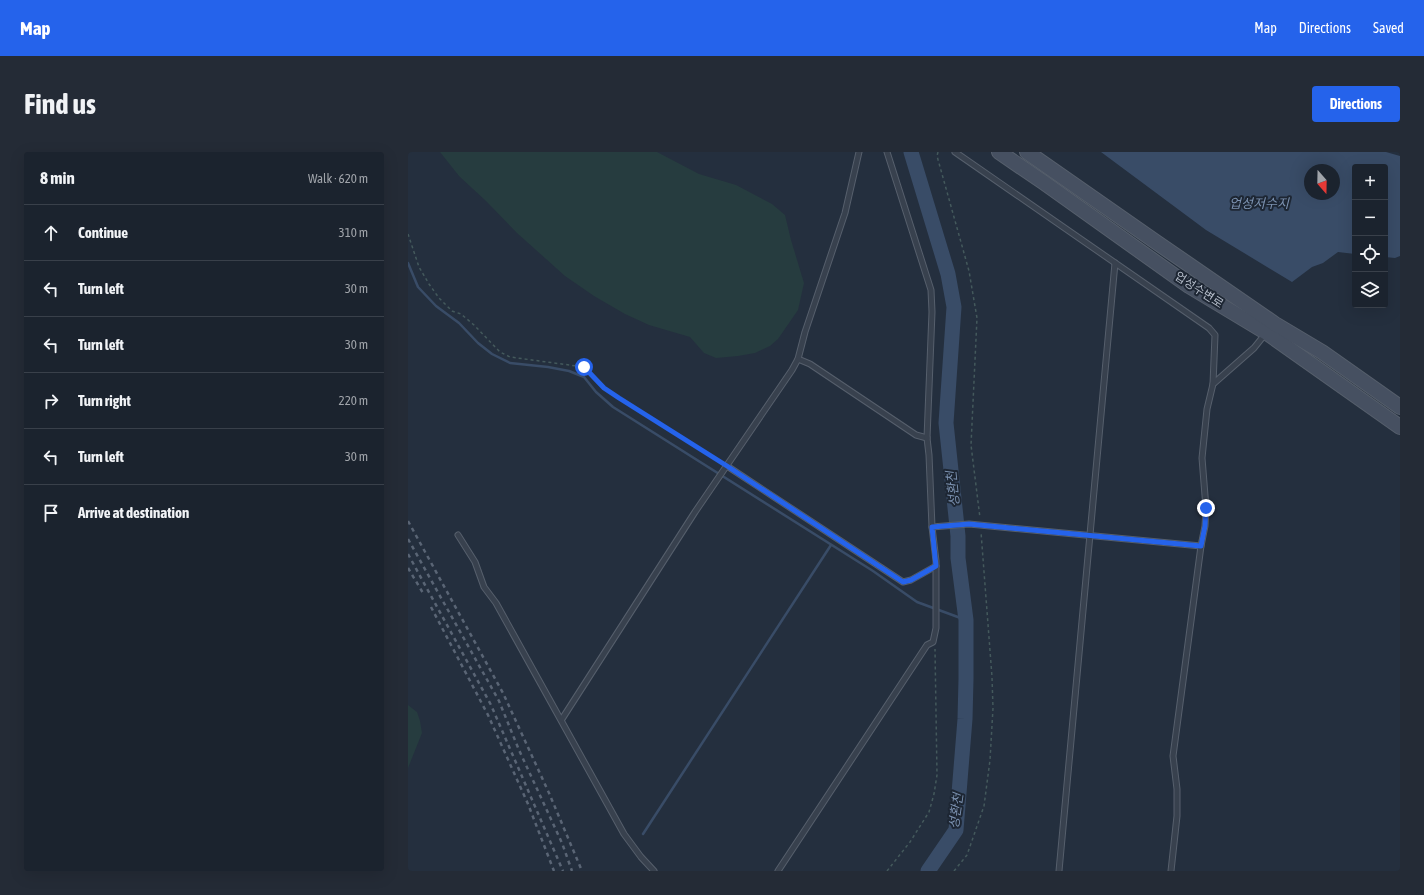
<!DOCTYPE html>
<html lang="en">
<head>
<meta charset="utf-8">
<style>
  :root { --surface:#1b232e; --page:#242b36; --text:#f1f3f6; --muted:#a0a4aa; --line:#39404a; --accent:#2563eb }
  body { margin:0; font-family:"Asap Condensed","Noto Sans KR",sans-serif; background:var(--page); color:var(--text) }
  .controls { position:absolute; right:12px; top:12px; display:grid; overflow:hidden; border-radius:4px; box-shadow:0 4px 16px #0002 }
  .controls button { width:36px; height:36px; display:grid; place-items:center; padding:0; border:0; border-bottom:1px solid var(--line); background:var(--surface); color:var(--text); font:20px sans-serif }
  .compass { position:absolute; left:896px; top:12px; width:36px; height:36px; border-radius:50%; background:var(--surface); box-shadow:0 4px 16px #0002; rotate:160deg }
  .stop { position:absolute; width:12px; height:12px; margin:-9px; border:3px solid #2563eb; border-radius:50%; background:#fff }
  .stop.end { background:#2563eb; border-color:#fff; box-shadow:0 1px 4px #0008 }
  .list { margin:0; padding:0; list-style:none }
  h2 { display:flex; justify-content:space-between; align-items:center; height:52px; margin:0; padding:0 16px; font-size:17px }
  h2 small { font-size:13px; font-weight:400; color:var(--muted) }
  .list li { display:grid; grid-template-columns:26px 1fr auto; gap:12px; align-items:center; box-sizing:border-box; height:56px; padding:0 16px; border-top:1px solid var(--line) }
  .list b { display:block; font-size:15px; white-space:nowrap }
  .list em { font-size:13px; font-style:normal; color:var(--muted) }
  .icon { flex:none; width:22px; height:22px; fill:none; stroke:currentColor; stroke-width:2; stroke-linecap:round; stroke-linejoin:round }
  .map { position:relative; flex:none; width:992px; height:719px; overflow:hidden; border-radius:4px }
  header { display:flex; align-items:center; gap:24px; box-sizing:border-box; height:56px; padding:0 20px; background:var(--accent); color:#fff }
  header strong { font-size:19px }
  nav { display:flex; gap:22px; margin-inline-start:auto; font-size:14px }
  .intro { display:flex; align-items:center; justify-content:space-between; box-sizing:border-box; height:96px; padding:0 24px }
  h1 { margin:0; font-size:28px }
  .button { padding:10px 18px; border-radius:4px; background:var(--accent); color:#fff; font-size:14px; font-weight:700 }
  main { display:flex; gap:24px; padding:0 24px }
  aside { flex:1; background:var(--surface); border-radius:4px; box-shadow:0 4px 16px #0002 }
  .map>svg:first-child { display:block }
  .green { fill:#263c3f }
  .water { fill:#394c67; fill-rule:evenodd }
  .lines { fill:none; stroke-linecap:round; stroke-linejoin:round }
  .stream { stroke:#394c67; stroke-width:2.5 }
  .river { stroke:#394c67; stroke-width:15 }
  .lane-casing { stroke:#565f6c; stroke-width:7 }
  .secondary-casing { stroke:#565f6c; stroke-width:16 }
  .path { stroke:#44595c; stroke-width:1.5; stroke-dasharray:3 3; stroke-linecap:butt }
  .lane { stroke:#38414e; stroke-width:5 }
  .secondary { stroke:#465061; stroke-width:14 }
  .rail { stroke:#5a6575; stroke-width:2.5; stroke-dasharray:4 4; stroke-linecap:butt }
  .route { stroke:#2563eb; stroke-width:5 }
  .labels { text-anchor:middle; dominant-baseline:central; stroke-width:4; stroke-linejoin:round; paint-order:stroke }
  .street-label { font-size:12px; fill:#b4bcc9; stroke:#1d2633 }
  .water-label { font-size:13px; font-style:italic; fill:#7c92b1; stroke:#1d2633 }
</style>
</head>
<body>
<header>
<strong>Map</strong>
<nav><a>Map</a><a>Directions</a><a>Saved</a></nav>
</header>
<div class="intro"><h1>Find us</h1><a class="button">Directions</a></div>
<main>
<aside>
<h2>8 min<small>Walk · 620 m</small></h2>
<ul class="list">
<li><svg class="icon" aria-label="ahead" viewBox="0 0 24 24"><path d="M12 20V5M6 11l6-6 6 6"/></svg><div><b>Continue</b></div><em>310 m</em></li>
<li><svg class="icon" aria-label="left" viewBox="0 0 24 24"><path d="M17 20v-9H6M10 6l-5 5 5 5"/></svg><div><b>Turn left</b></div><em>30 m</em></li>
<li><svg class="icon" aria-label="left" viewBox="0 0 24 24"><path d="M17 20v-9H6M10 6l-5 5 5 5"/></svg><div><b>Turn left</b></div><em>30 m</em></li>
<li><svg class="icon" aria-label="right" viewBox="0 0 24 24"><path d="M7 20v-9h11M14 6l5 5-5 5"/></svg><div><b>Turn right</b></div><em>220 m</em></li>
<li><svg class="icon" aria-label="left" viewBox="0 0 24 24"><path d="M17 20v-9H6M10 6l-5 5 5 5"/></svg><div><b>Turn left</b></div><em>30 m</em></li>
<li><svg class="icon" aria-label="arrive" viewBox="0 0 24 24"><path d="M6 21V4h12l-3 4 3 4H6"/></svg><div><b>Arrive at destination</b></div></li>
</ul>
</aside>
<div class="map">
<svg width="992" height="719" viewBox="0 0 992 719">
  <rect width="100%" height="100%" fill="#242f3e"/>
  <g class="green">
    <path d="M32,0h217l42,22 37,11 36,19 13,11 6,25 13,43 -6,27 -20,29 -8,7 -15,7 -17,3 -22,2 -12,-5 -14,-16 -41,-12 -24,-11 -31,-18 -29,-20 -48,-43 -31,-32 -27,-25z"/>
    <path d="M0,553l9,7 3,9 2,12 -14,35z"/>
  </g>
  <path class="water" d="M693,0h285l14,4v100l-5,2 -10,-1v-90h-30v87l-17,-2 -15,11 -11,4 -20,15 -86,-52zM902,18h24v24h-24z"/>
  <g class="lines">
    <g class="stream">
      <path d="M0,111l10,24 18,19 23,17 19,20 14,11 18,9 38,4 21,4 15,6 12,15 17,15 260,164 44,31 49,18"/>
      <path d="M235,682l188,-289"/>
    </g>
    <path class="river" d="M503,0l37,122 6,33 -8,116 12,113v22l8,62v59l-1,40 -9,111 -28,41"/>
    <g class="lane-casing">
      <g id="lane">
        <path d="M547,0l254,176 6,7 -2,49"/>
        <path d="M390,207l12,5 106,71 11,3"/>
        <path d="M319,314l176,116 8,-2 25,-14"/>
        <path d="M524,375l37,-3 232,22"/>
        <path d="M50,383l17,27 9,25 12,16 128,231 17,23 13,14"/>
        <path d="M154,567l133,-207 97,-142 6,-11 7,-27 40,-119 14,-61"/>
        <path d="M370,719l149,-226 6,-3 3,-14v-67l-4,-34 -3,-72 -2,-17 5,-126 -1,-22 -44,-138"/>
        <path d="M651,719l56,-608"/>
        <path d="M763,719l6,-55v-27l-4,-33 28,-210 4,-20 1,-18 -4,-50 5,-49 6,-25 41,-36 12,-15"/>
      </g>
    </g>
    <g class="secondary-casing">
      <g id="secondary">
        <path d="M591,0l44,30 146,104 78,47 133,94"/>
        <path d="M619,0l129,90 119,82 47,28 78,55"/>
      </g>
    </g>
    <g class="path">
      <path d="M530,0l-1,4 32,115 8,47 -6,127 9,73"/>
      <path d="M0,82l11,33 10,17 10,14 13,13 9,3 13,11 26,27 10,5 74,10 20,21 15,10 103,65"/>
      <path d="M479,719l23,-29 19,-30 5,-18 3,-19 -2,-126"/>
      <path d="M546,719l13,-16 17,-49 6,-46 3,-52 -1,-31 -11,-145"/>
    </g>
    <use href="#lane" class="lane"/>
    <use href="#secondary" class="secondary"/>
    <g class="rail">
      <path d="M0,369l95,172 46,100 33,78"/>
      <path d="M0,387l91,162 20,49 43,93 10,28"/>
      <path d="M0,402l83,151 72,166"/>
      <path d="M0,416l15,25"/>
      <path d="M23,455l57,108 40,89 26,67"/>
    </g>
  </g>
  <g class="lines">
    <path class="route" d="M176,215l20,21 15,10 108,68 176,116 8,-2 25,-14 -4,-39 37,-3 232,22 4,-20 1,-18"/>
  </g>
  <g class="labels">
    <g class="street-label">
      <text transform="translate(791 138) rotate(33)">업성수변로</text>
    </g>
    <g class="water-label">
      <text x="851" y="51">업성저수지</text>
      <text transform="translate(545 337) rotate(-96)">성환천</text>
      <text transform="translate(548 659) rotate(-82)">성환천</text>
    </g>
  </g>
</svg>
<div class="controls">
<button>+</button>
<button>−</button>
<button><svg class="icon" aria-label="locate" viewBox="0 0 24 24"><circle cx="12" cy="12" r="6"/><path d="M12 2v4M12 18v4M2 12h4M18 12h4"/></svg></button>
<button><svg class="icon" aria-label="layers" viewBox="0 0 24 24"><path d="M12 4l9 5-9 5-9-5zM3 14l9 5 9-5"/></svg></button>
</div>
<svg class="compass" viewBox="-18 -18 36 36"><path d="M0-13l5 13h-10z" fill="#e53935"/><path d="M0 13l5-13h-10z" fill="#a0a4aa"/></svg>
<div class="stop" style="left:176px;top:215px"></div>
<div class="stop end" style="left:798px;top:356px"></div>
</div>
</main>
</body>
</html>
